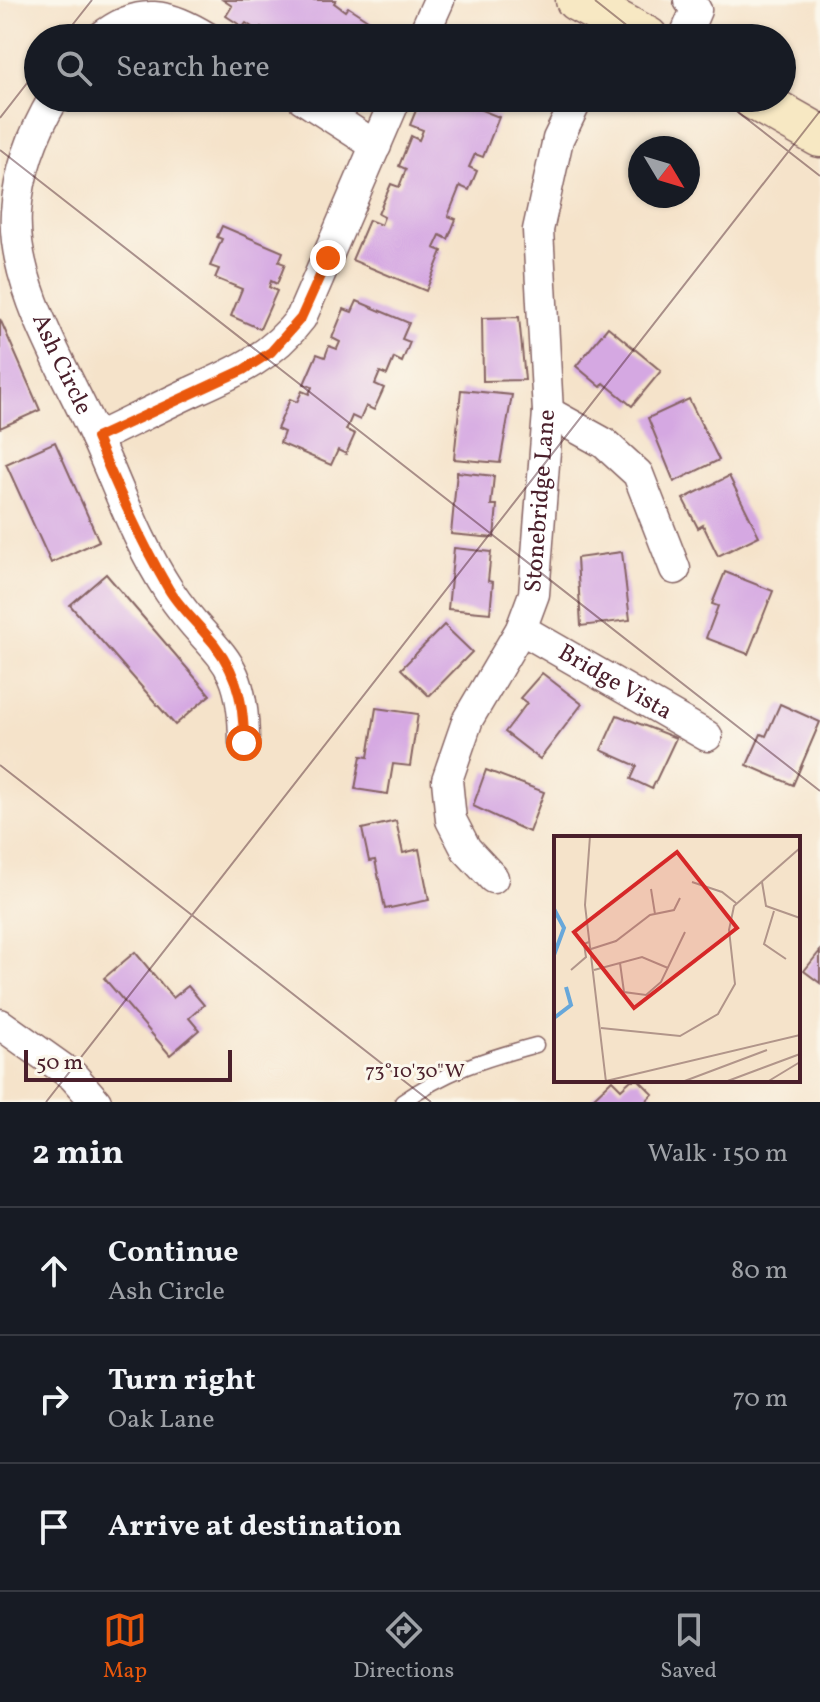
<!DOCTYPE html>
<html lang="en">
<head>
<meta charset="utf-8">
<style>
  :root { --surface:#171b24; --page:#242831; --text:#f1f3f6; --muted:#9ea1a6; --line:#363941; --accent:#ea580c }
  body { margin:0; font-family:Vollkorn,serif; background:var(--page); color:var(--text) }
  .compass { position:absolute; left:628px; top:136px; width:72px; height:72px; border-radius:50%; background:var(--surface); box-shadow:0 2px 6px #0004; rotate:128deg }
  .scale { position:absolute; left:24px; bottom:20px; width:208px; box-sizing:border-box; padding-left:8px; border:4px solid #4a1f2b; border-top:0; font-size:22px; line-height:28px; white-space:nowrap; color:#4a1f2b; -webkit-text-stroke:6px #fbf7ec; paint-order:stroke }
  .stop { position:absolute; width:24px; height:24px; margin:-18px; border:6px solid #ea580c; border-radius:50%; background:#fff }
  .stop.end { background:#ea580c; border-color:#fff; box-shadow:0 2px 8px #0008 }
  .list { margin:0; padding:0; list-style:none }
  h2 { display:flex; justify-content:space-between; align-items:center; height:104px; margin:0; padding:0 32px; font-size:34px }
  h2 small { font-size:26px; font-weight:400; color:var(--muted) }
  .list li { display:grid; grid-template-columns:52px 1fr auto; gap:24px; align-items:center; box-sizing:border-box; height:128px; padding:0 32px; border-top:2px solid var(--line) }
  .list b { display:block; font-size:30px; white-space:nowrap }
  .list p { margin:0; font-size:26px; white-space:nowrap; color:var(--muted) }
  .list em { font-size:26px; font-style:normal; color:var(--muted) }
  .icon { flex:none; width:44px; height:44px; fill:none; stroke:currentColor; stroke-width:2; stroke-linecap:round; stroke-linejoin:round }
  .map { position:relative; flex:none; width:820px; height:1102px; overflow:hidden }
  .search { position:absolute; background:var(--surface); box-shadow:0 2px 6px #0004; left:24px; right:24px; top:24px; height:88px; display:flex; align-items:center; gap:20px; box-sizing:border-box; padding:0 28px; border-radius:44px; color:var(--muted); font-size:30px }
  .sheet { height:488px; background:var(--surface) }
  nav { display:flex; justify-content:space-around; align-items:center; box-sizing:border-box; height:112px; border-top:2px solid var(--line); background:var(--surface); font-size:22px; color:var(--muted) }
  nav a { display:grid; justify-items:center; gap:4px }
  nav .on { color:var(--accent) }
  .map>svg:first-child { display:block }
  .building { fill:#d5a8e2 }
  .lines { fill:none; stroke-linecap:round; stroke-linejoin:round }
  .lane-casing { stroke:#866463; stroke-width:17 }
  .street-casing { stroke:#866463; stroke-width:33 }
  .secondary-casing { stroke:#866463; stroke-width:45 }
  .lane { stroke:#fff; stroke-width:14 }
  .street { stroke:#fff; stroke-width:30 }
  .secondary { stroke:#f7e8c3; stroke-width:42 }
  .route { stroke:#ea580c; stroke-width:10 }
  .ticks { fill:none; stroke:#4a1f2b; stroke-width:2; stroke-opacity:0.45 }
  .labels { text-anchor:middle; dominant-baseline:central; stroke-width:6; stroke-linejoin:round; paint-order:stroke }
  .street-label { font-size:24px; fill:#4a1f2b; stroke:#fbf7ec }
  .inset-river { fill:none; stroke:#67a7da; stroke-width:4 }
  .inset-road { fill:none; stroke:#b1958a; stroke-width:2 }
  .view { fill:#d62828; fill-opacity:0.15; stroke:#d62828; stroke-width:4 }
  .inset-edge { fill:none; stroke:#4a1f2b; stroke-width:4 }
  .ticks-label { font-size:20px; text-anchor:middle; fill:#4a1f2b; stroke:#fbf7ec; stroke-width:6; stroke-linejoin:round; paint-order:stroke }
</style>
</head>
<body>
<div class="map">
<svg width="820" height="1102" viewBox="0 0 820 1102">
  <rect width="100%" height="100%" fill="#fbf7ec"/>
  <filter id="ink" filterUnits="userSpaceOnUse"><feTurbulence type="fractalNoise" baseFrequency=".0125" numOctaves="2"/><feDisplacementMap in="SourceGraphic" scale="16" xChannelSelector="R" yChannelSelector="G"/><feConvolveMatrix kernelMatrix="1 2 1 2 8 2 1 2 1" color-interpolation-filters="sRGB"/></filter>
  <filter id="wash" filterUnits="userSpaceOnUse"><feTurbulence type="fractalNoise" baseFrequency=".006" numOctaves="4" result="noise"/><feDisplacementMap in="SourceGraphic" scale="32" xChannelSelector="R" yChannelSelector="G"/><feGaussianBlur stdDeviation="1.8" result="paint"/><feColorMatrix in="noise" values="0 0 0 0 0 0 0 0 0 0 0 0 0 0 0 0 0 1.4 0 .05"/><feComposite in="paint" operator="in"/></filter>
  <g filter="url(#wash)">
    <rect width="100%" height="100%" fill="#f5e3ca"/>
    <g id="blocks">
      <g class="building">
        <path d="M223,0h113l-2,3 11,8 3,-4 47,31h-117l-17,-11 -3,4 -12,-8 -3,4 -17,-11 6,-10z"/>
        <path d="M421,98h31l47,19 -16,40 -8,-3 -6,13 8,4 -8,19 -9,-4 -12,30 8,3 -8,20 -8,-4 -6,13 8,3 -16,40 -74,-31 17,-40 12,5 3,-8 -6,-3 13,-30 8,3 7,-18 -7,-3 12,-30 8,4 4,-10 -13,-5z"/>
        <path d="M222,226l61,26 -4,10 6,2 -8,20 -6,-3 -2,6 8,4 -17,38 -29,-13 11,-27 -27,-11 4,-9 -9,-3 12,-27 -5,-2z"/>
        <path d="M357,301l52,22 -7,16 8,3 -8,20 -8,-4 -7,17 -7,-3 -5,12 9,4 -10,22 -8,-4 -6,14 -8,-4 -6,14 9,4 -9,20 -8,-4 -7,15 -51,-22 4,-11 -7,-3 13,-30 7,3 5,-11 7,3 3,-7 -8,-3 13,-30 8,3 4,-11 8,3 3,-7 -8,-4 12,-29 8,3z"/>
        <path d="M519,317l6,63 -42,1 -1,-63z"/>
        <path d="M0,319l40,91 -40,18z"/>
        <path d="M608,327l53,44 -29,35 -28,-23 -3,4 -25,-21z"/>
        <path d="M461,390l51,5 -12,68 -46,-4z"/>
        <path d="M689,399l30,61 -45,22 -26,-64z"/>
        <path d="M55,442l44,99 -48,22 -45,-99z"/>
        <path d="M457,472l37,4 -3,29h6l-3,33 -43,-4z"/>
        <path d="M729,476l30,60 -41,20 -15,-31 -5,3 -15,-29z"/>
        <path d="M454,548l37,4 -3,29 5,1 -3,31 -42,-4z"/>
        <path d="M622,552l8,68 -49,6 -4,-68z"/>
        <path d="M725,572l48,19 -25,63 -42,-16 12,-32 -6,-2z"/>
        <path d="M106,574l104,121 -35,30 -105,-120z"/>
        <path d="M444,625l28,27 -43,44 -28,-27z"/>
        <path d="M542,673l40,31 -42,55 -35,-27 22,-29 -7,-5z"/>
        <path d="M780,704l40,18 -27,63 -46,-20 14,-31 5,2z"/>
        <path d="M376,708l42,6 -8,52 -17,-2 -5,30 -33,-5 6,-33 7,1z"/>
        <path d="M617,715l59,23 -24,51 -21,-10 6,-13 -36,-16z"/>
        <path d="M486,770l58,22 -15,40 -56,-26z"/>
        <path d="M396,821l7,32 16,-4 10,51 -44,9 -10,-49 -6,1 -7,-32z"/>
        <path d="M820,951v32l-16,-12z"/>
        <path d="M135,952l38,46 15,-12 16,19 -15,13 10,12 -29,25 -66,-77z"/>
        <path d="M612,1080l9,9 10,-9h8l14,14 -8,8h-50l-3,-3z"/>
      </g>
    </g>
  </g>
  <g filter="url(#ink)">
    <use href="#blocks" fill-opacity="0" stroke="#866463" stroke-width="2"/>
    <g class="lines">
      <g class="lane-casing">
        <path id="lane" d="M402,1102c44,-31 82,-43 134,-57"/>
      </g>
      <g class="street-casing">
        <g id="street">
          <path d="M100,38c40,-32 68,-24 108,0"/>
          <path d="M422,38l17,-38"/>
          <path d="M684,38l12,-28 -7,-10"/>
          <path id="s1" d="M54,98c-21,35 -35,73 -38,114 -5,73 51,161 80,226 23,51 42,106 73,153 43,66 75,59 75,152"/>
          <path d="M302,98l74,48"/>
          <path d="M548,412l56,31 34,31 37,95"/>
          <path d="M96,438c32,-15 63,-31 95,-46 43,-19 81,-35 110,-74l95,-220"/>
          <path id="s2" d="M521,629l186,107"/>
          <path id="s3" d="M493,878l-27,-29 -15,-29 -4,-40 21,-61 53,-90 13,-35 14,-182 -10,-182 20,-91 20,-41"/>
          <path d="M0,1024l73,52 23,26"/>
        </g>
      </g>
      <g class="secondary-casing">
        <g id="secondary">
          <path d="M577,0l70,38"/>
          <path d="M753,98l67,38"/>
        </g>
      </g>
      <use href="#lane" class="lane"/>
      <use href="#street" class="street"/>
      <use href="#secondary" class="secondary"/>
    </g>
  </g>
  <g class="lines" filter="url(#ink)">
    <path class="route" d="M244,743c0,-46 -9,-78 -41,-112 -12,-14 -26,-27 -35,-43 -28,-48 -50,-99 -72,-150l147,-68 28,-18 30,-34 27,-60"/>
  </g>
  <path class="ticks" d="M595,0l48,38M62,38l30,-38M720,98l100,78M0,118l38,-49M0,150l820,641M0,765l431,337M46,1102l774,-991"/>
  <g class="labels">
    <g class="street-label">
      <text stroke="none"><textPath href="#s1" startOffset="282">Ash Circle</textPath></text>
      <text stroke="none"><textPath href="#s3" startOffset="412">Stonebridge Lane</textPath></text>
      <text stroke="none"><textPath href="#s2" startOffset="108">Bridge Vista</textPath></text>
    </g>
  </g>
  <g transform="translate(554 836)">
    <rect width="246" height="246" fill="#f5e3ca"/>
    <path class="inset-river" d="M0,73l10,19 -10,27M0,182l17,-13 -5,-18"/>
    <path class="inset-road" d="M36,0l-5,69 21,177M138,46l30,10 14,11M208,46l4,24 34,12M97,53l4,25M220,75l-10,33 22,15M37,113l25,-8 34,-26 24,-5 6,-12M66,127l4,29 22,3 15,-13 24,-50M17,134l15,-13 -2,-13 5,-2M40,134l48,-13 26,11M47,192l79,8 38,-22 17,-30 -6,-54 5,-24 66,-58M52,245l194,-46M128,246l85,-32M171,246l75,-28M213,246l33,-20"/>
    <path class="view" d="M123,16l60,76 -103,80 -60,-76z"/>
    <rect width="246" height="246" class="inset-edge"/>
  </g>
  <g class="ticks-label">
    <text x="415" y="1077">73°10'30"W</text>
  </g>
</svg>
<svg class="compass" viewBox="-18 -18 36 36"><path d="M0-13l5 13h-10z" fill="#e53935"/><path d="M0 13l5-13h-10z" fill="#9ea1a6"/></svg>
<div class="scale">50 m</div>
<div class="stop" style="left:244px;top:743px"></div>
<div class="stop end" style="left:328px;top:258px"></div>
<div class="search"><svg class="icon" aria-label="search" viewBox="0 0 24 24"><circle cx="10" cy="10" r="6"/><path d="M15 15l6 6"/></svg>Search here</div>
</div>
<section class="sheet">
<h2>2 min<small>Walk · 150 m</small></h2>
<ul class="list">
<li><svg class="icon" aria-label="ahead" viewBox="0 0 24 24"><path d="M12 20V5M6 11l6-6 6 6"/></svg><div><b>Continue</b><p>Ash Circle</p></div><em>80 m</em></li>
<li><svg class="icon" aria-label="right" viewBox="0 0 24 24"><path d="M7 20v-9h11M14 6l5 5-5 5"/></svg><div><b>Turn right</b><p>Oak Lane</p></div><em>70 m</em></li>
<li><svg class="icon" aria-label="arrive" viewBox="0 0 24 24"><path d="M6 21V4h12l-3 4 3 4H6"/></svg><div><b>Arrive at destination</b></div></li>
</ul>
</section>
<nav>
<a class="on"><svg class="icon" aria-label="map" viewBox="0 0 24 24"><path d="M3 6l6-2 6 2 6-2v14l-6 2-6-2-6 2zM9 4v14M15 6v14"/></svg>Map</a>
<a><svg class="icon" aria-label="directions" viewBox="0 0 24 24"><path d="M12 3l9 9-9 9-9-9zM9 14v-3h6M13 9l2 2-2 2"/></svg>Directions</a>
<a><svg class="icon" aria-label="saved" viewBox="0 0 24 24"><path d="M7 4h10v16l-5-4-5 4z"/></svg>Saved</a>
</nav>
</body>
</html>
